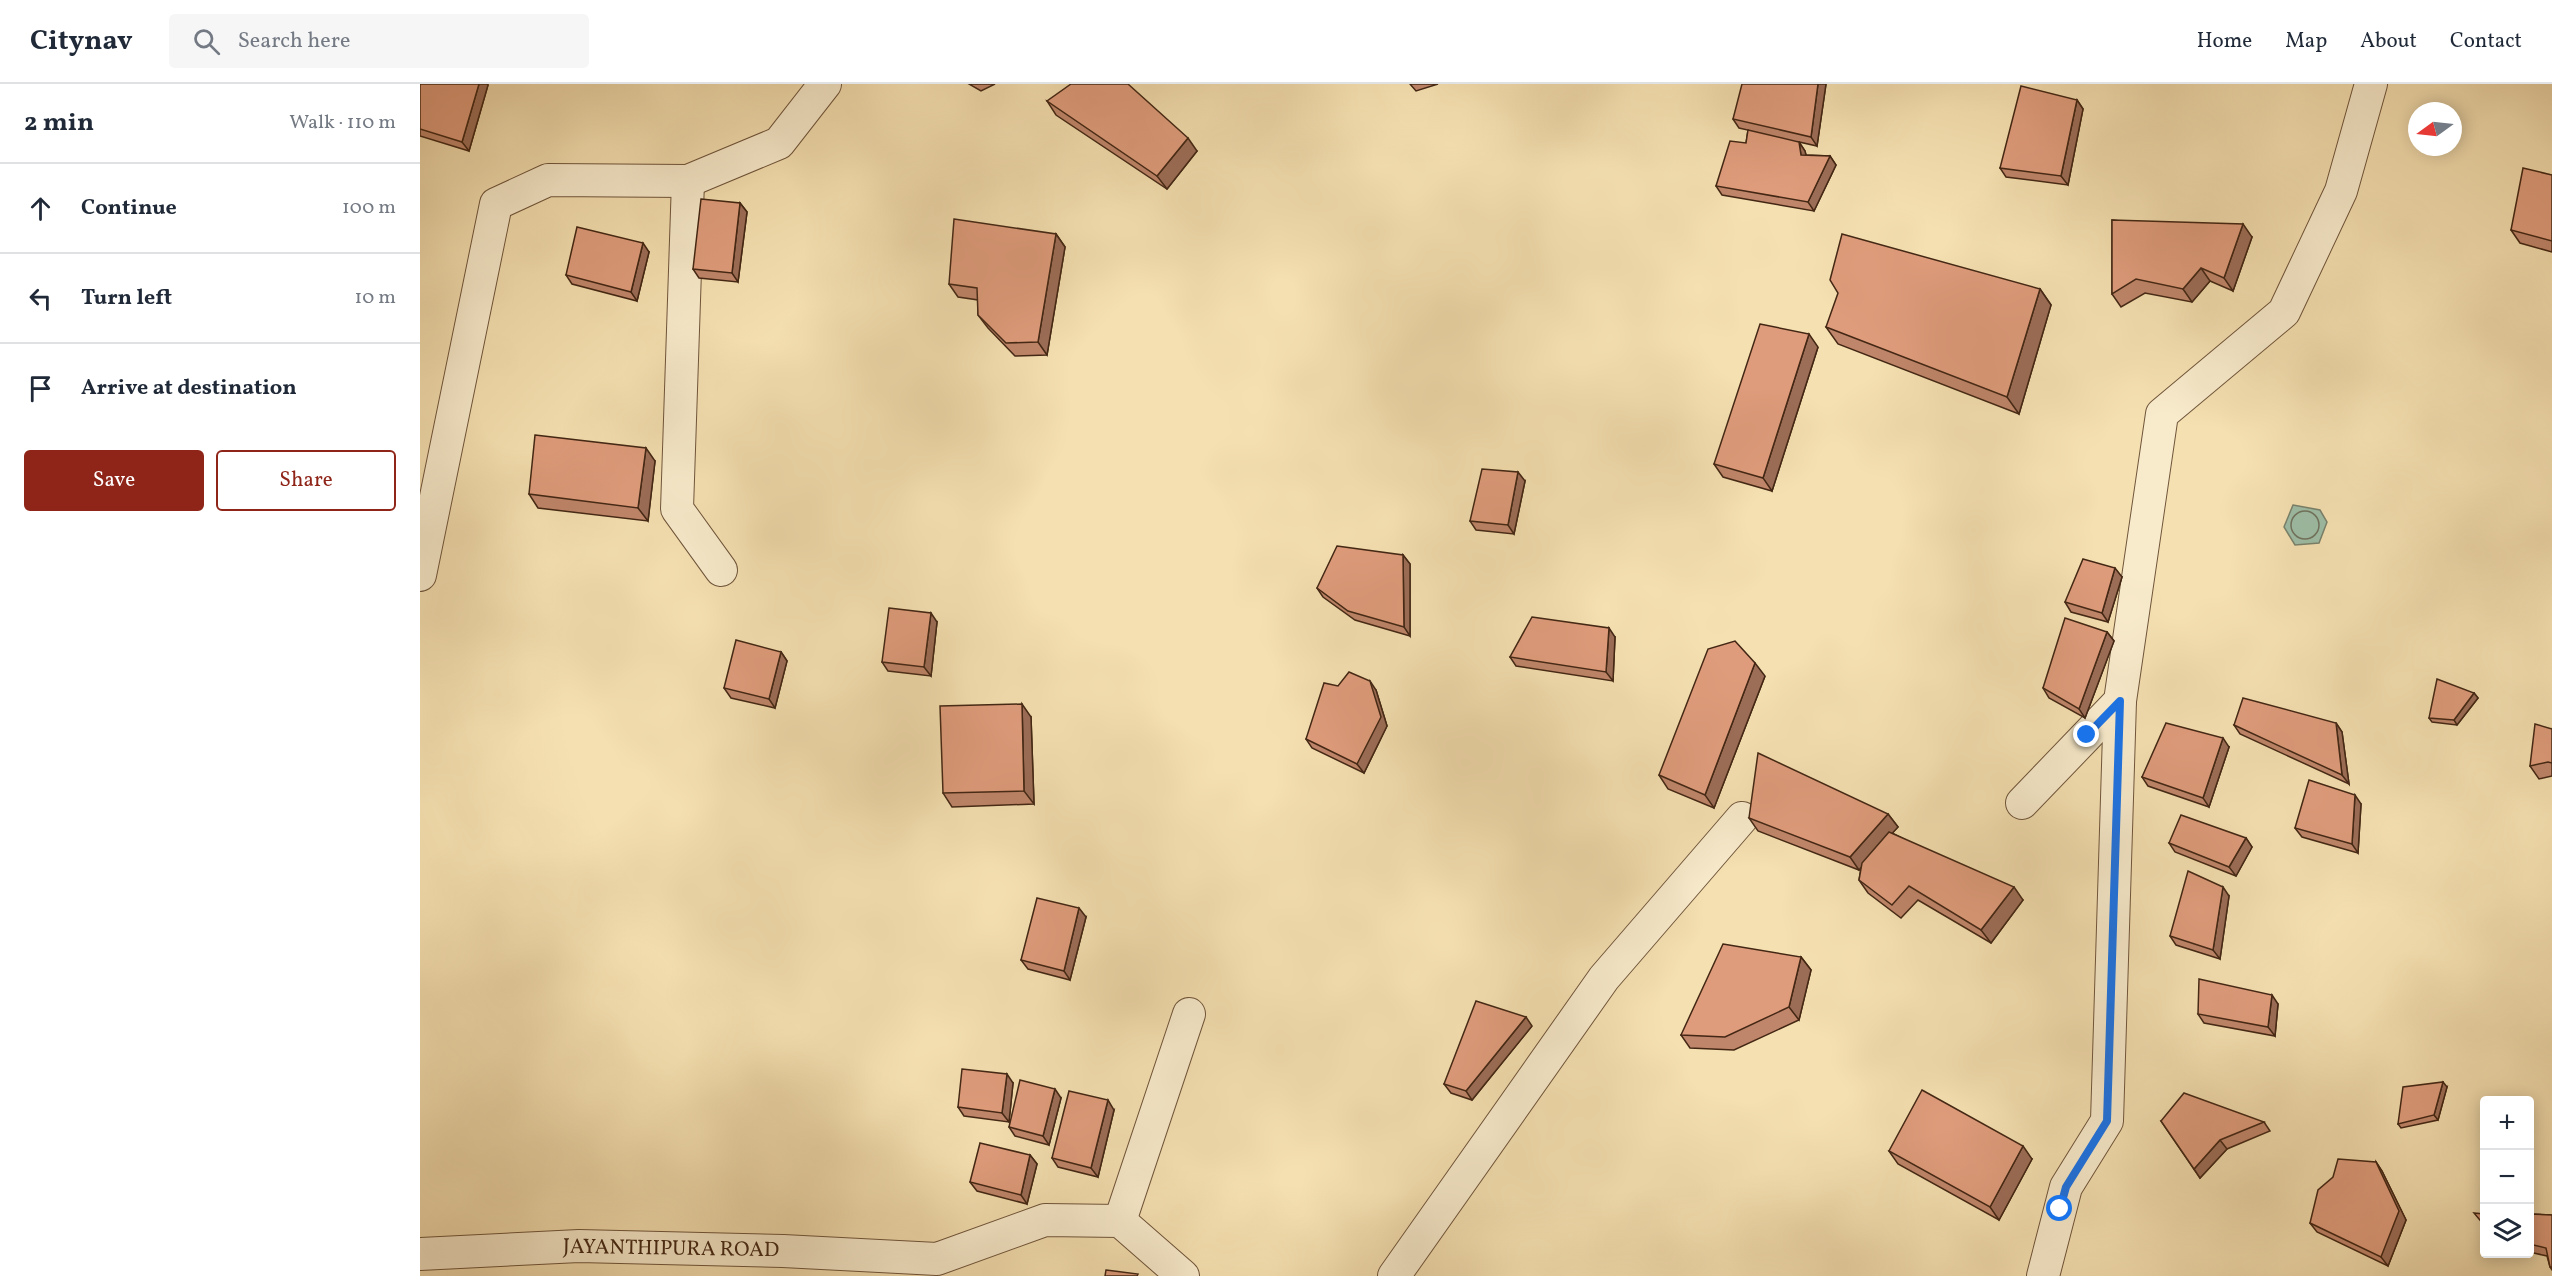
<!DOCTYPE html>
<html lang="en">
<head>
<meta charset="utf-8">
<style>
  :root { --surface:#fff; --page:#f6f6f7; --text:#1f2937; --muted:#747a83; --line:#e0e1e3; --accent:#8f2418 }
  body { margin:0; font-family:Vollkorn,serif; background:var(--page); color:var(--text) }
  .controls { position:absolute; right:18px; bottom:18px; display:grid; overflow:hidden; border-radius:6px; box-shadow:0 3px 15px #0003 }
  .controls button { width:54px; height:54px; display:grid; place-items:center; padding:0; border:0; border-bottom:2px solid var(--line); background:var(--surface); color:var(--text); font:30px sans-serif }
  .compass { position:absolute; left:1988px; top:18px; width:54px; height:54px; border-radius:50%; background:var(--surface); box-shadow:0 3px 15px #0003; rotate:255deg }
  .stop { position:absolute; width:18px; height:18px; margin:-14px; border:4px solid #1a73e8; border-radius:50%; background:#fff }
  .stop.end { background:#1a73e8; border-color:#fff; box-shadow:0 2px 6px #0008 }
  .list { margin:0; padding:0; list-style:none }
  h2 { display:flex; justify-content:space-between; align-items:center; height:78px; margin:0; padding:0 24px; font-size:26px }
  h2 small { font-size:20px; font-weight:400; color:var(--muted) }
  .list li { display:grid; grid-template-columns:39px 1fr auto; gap:18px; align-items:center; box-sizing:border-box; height:90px; padding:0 24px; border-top:2px solid var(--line) }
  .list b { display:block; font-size:22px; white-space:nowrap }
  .list em { font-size:20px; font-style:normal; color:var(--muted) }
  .actions { display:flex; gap:12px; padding:18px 24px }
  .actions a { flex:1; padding:14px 0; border:2px solid var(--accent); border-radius:6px; text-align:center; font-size:21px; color:var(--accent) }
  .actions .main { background:var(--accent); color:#fff }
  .icon { flex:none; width:33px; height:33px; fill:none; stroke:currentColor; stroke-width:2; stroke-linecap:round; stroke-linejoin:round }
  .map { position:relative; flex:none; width:2132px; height:1192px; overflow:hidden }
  header { display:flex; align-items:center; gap:36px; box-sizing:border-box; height:84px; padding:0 30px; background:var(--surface); border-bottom:2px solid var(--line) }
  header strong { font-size:28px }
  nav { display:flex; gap:33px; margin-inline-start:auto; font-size:21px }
  .search { width:420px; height:54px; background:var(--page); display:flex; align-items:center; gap:15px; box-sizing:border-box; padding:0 21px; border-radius:6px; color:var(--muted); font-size:22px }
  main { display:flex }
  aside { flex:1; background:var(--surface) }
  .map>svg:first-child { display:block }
  .water { fill:#9dbea7; stroke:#79826c; stroke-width:1.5 }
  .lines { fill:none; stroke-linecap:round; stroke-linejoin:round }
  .shore { stroke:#70725e; stroke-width:1.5 }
  .minor-casing { stroke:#70553b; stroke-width:34 }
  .minor { stroke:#f8ebcc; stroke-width:32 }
  .wall { fill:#c0866b; stroke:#432714; stroke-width:1.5 }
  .shaded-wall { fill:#9c6d57; stroke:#432714; stroke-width:1.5 }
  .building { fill:#df9c7c; stroke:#432714; stroke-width:1.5 }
  .route { stroke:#1a73e8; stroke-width:8 }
  .labels { text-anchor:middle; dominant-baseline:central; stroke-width:4.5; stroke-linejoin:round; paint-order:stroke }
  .street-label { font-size:21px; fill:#432714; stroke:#f8ebcc }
</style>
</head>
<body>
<header>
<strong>Citynav</strong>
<div class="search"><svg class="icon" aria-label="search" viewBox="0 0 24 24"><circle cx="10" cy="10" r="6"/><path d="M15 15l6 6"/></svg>Search here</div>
<nav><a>Home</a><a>Map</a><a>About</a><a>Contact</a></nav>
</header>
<main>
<aside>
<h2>2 min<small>Walk · 110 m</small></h2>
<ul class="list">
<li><svg class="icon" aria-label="ahead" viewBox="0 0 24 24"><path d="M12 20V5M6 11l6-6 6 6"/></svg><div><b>Continue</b></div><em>100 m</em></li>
<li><svg class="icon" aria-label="left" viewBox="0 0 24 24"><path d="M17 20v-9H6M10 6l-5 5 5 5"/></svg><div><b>Turn left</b></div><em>10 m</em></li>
<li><svg class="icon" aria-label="arrive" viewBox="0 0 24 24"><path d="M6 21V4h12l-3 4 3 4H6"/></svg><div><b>Arrive at destination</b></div></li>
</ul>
<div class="actions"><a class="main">Save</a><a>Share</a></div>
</aside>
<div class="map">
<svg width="2132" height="1192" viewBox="0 0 2132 1192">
  <rect width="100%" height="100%" fill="#f5e0b1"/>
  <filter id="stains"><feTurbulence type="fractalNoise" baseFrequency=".00333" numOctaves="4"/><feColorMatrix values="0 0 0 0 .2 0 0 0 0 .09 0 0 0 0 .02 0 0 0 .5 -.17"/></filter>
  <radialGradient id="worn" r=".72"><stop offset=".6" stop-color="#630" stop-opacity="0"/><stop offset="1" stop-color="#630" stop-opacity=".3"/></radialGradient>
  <path class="water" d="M1873,421l27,5 7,12 -8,21 -24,2 -11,-18z"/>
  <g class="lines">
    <circle class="shore" cx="1885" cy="441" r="14"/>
    <g class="minor-casing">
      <g id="minor">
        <path d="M268,97l-11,328 44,61"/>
        <path d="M0,491l76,-371 52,-24 140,1 91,-38 46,-59"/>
        <path d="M1602,719l98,-102 42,-287 122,-102 57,-121 30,-107"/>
        <path d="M700,1137l69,-207"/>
        <path d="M0,1170l159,-8 204,5 154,8 108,-39 75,1 63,55"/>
        <path d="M974,1192l210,-298 138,-160"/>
        <path d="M1623,1192l23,-89 41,-66 13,-420"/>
      </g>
    </g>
    <use href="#minor" class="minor"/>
  </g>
  <g class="wall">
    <path d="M0,0l68,1 -19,66 -49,-15z"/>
    <path d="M549,0h26l-14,7z"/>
    <path d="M990,0h28l-22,7z"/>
    <path d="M1406,0l-9,62 -18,-4 6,9 1,4 24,1 6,9 -22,46 -92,-16 -6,-9 30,-43 2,-13 -9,-2 -6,-9z"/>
    <path d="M1657,16l6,9 -15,76 -62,-8 -6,-9z"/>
    <path d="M627,17l150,50 -30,38 -111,-74z"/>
    <path d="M2132,91v77l-32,-9 -9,-13z"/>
    <path d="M320,119l7,9 -9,70 -39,-4 -6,-9z"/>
    <path d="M1692,136l140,17 -19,54 -23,-10 -18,21 -47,-9 -24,14 -9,-13z"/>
    <path d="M636,150l9,13 -18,108 -32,1 -27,-28 -10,-13v-15l-20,-3 -9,-13z"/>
    <path d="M229,168l-12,49 -65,-17 -6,-9z"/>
    <path d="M1620,205l11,16 -32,109 -181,-70 -12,-17z"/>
    <path d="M1398,263l-46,144 -49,-14 -9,-13z"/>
    <path d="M235,377l-7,60 -110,-13 -9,-14z"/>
    <path d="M1105,397l-11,53 -38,-4 -6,-9z"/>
    <path d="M983,471l7,9v72l-55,-16 -32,-23 -6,-9z"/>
    <path d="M1702,493l-14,45 -37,-10 -6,-10z"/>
    <path d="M517,538l-6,54 -43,-5 -6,-9z"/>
    <path d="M1687,548l7,9 -29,77 -36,-20 -6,-10z"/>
    <path d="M1195,553l-2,44 -97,-15 -6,-9z"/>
    <path d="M361,568l6,9 -12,47 -44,-10 -7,-10z"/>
    <path d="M1345,592l-51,132 -46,-19 -9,-14z"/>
    <path d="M918,602l38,4 11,36 -23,47 -52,-25 -6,-9z"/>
    <path d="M2054,609l4,5 -21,27 -25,-3 -3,-4z"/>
    <path d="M611,633l3,87 -82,3 -9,-14z"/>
    <path d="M1916,639l6,9 7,52 -109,-50 -6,-9z"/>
    <path d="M2132,645v47l-13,3 -9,-13z"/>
    <path d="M1809,663l-20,60 -61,-21 -6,-9z"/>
    <path d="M1941,720l-3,49 -56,-16 -7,-9z"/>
    <path d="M1468,730l10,13 -6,6 131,67 -32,43 -73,-43 -17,18 -33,-25 -9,-13 2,-12 -2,2 -101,-39 -9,-13z"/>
    <path d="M1826,754l6,9 -16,29 -61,-24 -6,-9z"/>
    <path d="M1809,812l-9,63 -44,-14 -6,-9z"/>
    <path d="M666,833l-16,63 -42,-11 -7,-9z"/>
    <path d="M1381,873l10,13 -12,50 -65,30 -44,-2 -9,-13z"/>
    <path d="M1858,920l-3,32 -71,-13 -6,-9z"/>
    <path d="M1112,942l-60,74 -21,-7 -7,-9z"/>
    <path d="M593,999l-4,39 -45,-6 -6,-9z"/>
    <path d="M2027,1003l-9,33 -37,8 -3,-4z"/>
    <path d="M641,1014l-12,47 -34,-9 -6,-9z"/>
    <path d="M694,1026l-16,67 -40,-10 -6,-9z"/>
    <path d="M1741,1037l103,1 6,9 -43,18 -27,29z"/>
    <path d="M1469,1067l143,8 -33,61 -101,-56z"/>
    <path d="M610,1071l7,9 -10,40 -50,-13 -7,-9z"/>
    <path d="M1956,1078l6,9 24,49 -18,46 -71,-34 -7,-9z"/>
    <path d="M2109,1130l23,1v55l-2,-3 -3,-11 -18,-4z"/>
  </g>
  <g class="shaded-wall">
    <path d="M59,0h8l1,1 -19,66 -7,-9z"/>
    <path d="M1398,0h8l-9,62 -6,-9z"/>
    <path d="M1657,16l6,9 -15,76 -7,-9z"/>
    <path d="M768,54l9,13 -30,38 -10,-13z"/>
    <path d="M1379,58l6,9 3,13 -7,-9z"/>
    <path d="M1410,72l6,9 -22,46 -6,-9z"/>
    <path d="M320,119l7,9 -9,70 -6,-9z"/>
    <path d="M1823,140l9,13 -19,54 -9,-13z"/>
    <path d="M636,150l9,13 -18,108 -9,-13z"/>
    <path d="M223,159l6,9 -12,49 -6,-9z"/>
    <path d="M1781,184l9,13 -18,21 -9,-13z"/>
    <path d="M1620,205l11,16 -32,109 -12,-17z"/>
    <path d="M1389,250l9,13 -46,144 -9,-13z"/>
    <path d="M226,364l9,13 -7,60 -10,-13z"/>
    <path d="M1098,388l7,9 -11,53 -6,-9z"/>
    <path d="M983,471l7,9v72l-6,-9z"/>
    <path d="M1695,484l7,9 -14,45 -6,-9z"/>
    <path d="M511,529l6,9 -6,54 -7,-9z"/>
    <path d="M1189,544l6,9 -2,44 -7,-9z"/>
    <path d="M1687,548l7,9 -29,77 -6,-9z"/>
    <path d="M361,568l6,9 -12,47 -6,-9z"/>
    <path d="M1335,579l10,13 -51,132 -9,-13z"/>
    <path d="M950,597l6,9 11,36 -23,47 -7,-9z"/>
    <path d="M2054,609l4,5 -21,27 -3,-5z"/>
    <path d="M602,620l9,13 3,87 -10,-13z"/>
    <path d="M1916,639l6,9 7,52 -7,-9z"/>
    <path d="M1803,654l6,9 -20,60 -6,-9z"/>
    <path d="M1935,711l6,9 -3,49 -6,-9z"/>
    <path d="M1468,730l10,13 -39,43 -9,-13z"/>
    <path d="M1826,754l6,9 -16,29 -7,-9z"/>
    <path d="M1594,803l9,13 -32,43 -10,-13z"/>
    <path d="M1803,803l6,9 -9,63 -7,-9z"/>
    <path d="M659,824l7,9 -16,63 -6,-9z"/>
    <path d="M1381,873l10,13 -12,50 -10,-13z"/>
    <path d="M1852,911l6,9 -3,32 -7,-9z"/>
    <path d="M1106,933l6,9 -60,74 -6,-9z"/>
    <path d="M587,990l6,9 -4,39 -7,-9z"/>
    <path d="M2023,998l4,5 -9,33 -4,-5z"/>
    <path d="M635,1005l6,9 -12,47 -6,-9z"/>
    <path d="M688,1016l6,10 -16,67 -7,-9z"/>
    <path d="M1800,1056l7,9 -27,29 -6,-9z"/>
    <path d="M1603,1062l9,13 -33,61 -9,-13z"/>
    <path d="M610,1071l7,9 -10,40 -6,-9z"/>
    <path d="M1956,1078l6,9 24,49 -18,46 -7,-9z"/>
  </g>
  <g class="building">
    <path d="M0,0h59l-17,58 -42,-13z"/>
    <path d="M651,0h57l60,54 -31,38 -110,-75z"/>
    <path d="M1322,0h76l-7,53 -78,-18z"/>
    <path d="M1601,2l56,14 -16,76 -61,-8z"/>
    <path d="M1328,46l51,12 2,13 29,1 -22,46 -92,-16 14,-45 16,2z"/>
    <path d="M2103,84l29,7v66l-41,-11z"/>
    <path d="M281,115l39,4 -8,70 -39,-4z"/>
    <path d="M534,135l102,15 -18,108 -32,1 -28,-28 -1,-27 -28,-4z"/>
    <path d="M1692,136l131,4 -19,54 -23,-10 -18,21 -47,-10 -24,15z"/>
    <path d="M157,143l66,16 -12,49 -65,-17z"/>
    <path d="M1422,150l198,55 -33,108 -181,-70 12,-34 -8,-13z"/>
    <path d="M1340,240l49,10 -46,144 -49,-14z"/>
    <path d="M115,351l111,13 -8,60 -109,-14z"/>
    <path d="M1062,385l36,3 -10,53 -38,-4z"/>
    <path d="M917,462l66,9 1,72 -56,-16 -31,-23z"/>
    <path d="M1663,475l32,9 -13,45 -37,-11z"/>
    <path d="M469,524l42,5 -7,54 -42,-5z"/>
    <path d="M1112,533l77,11 -3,44 -96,-15z"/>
    <path d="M1645,534l42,14 -28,77 -36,-21z"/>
    <path d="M316,556l45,12 -12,47 -45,-11z"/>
    <path d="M1315,557l20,22 -50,132 -46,-20 49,-126z"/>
    <path d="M929,588l21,9 11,36 -24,47 -51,-25 18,-56 14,3z"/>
    <path d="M2017,595l37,14 -20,27 -25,-2z"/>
    <path d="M1823,614l93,25 6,52 -108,-50z"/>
    <path d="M602,620l2,87 -81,2 -3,-87z"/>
    <path d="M1746,639l57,15 -20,60 -61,-21z"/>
    <path d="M2115,640l17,5v34l-4,-1 -18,4z"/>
    <path d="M1338,669l130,61 -38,43 -101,-39z"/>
    <path d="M1889,696l46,15 -3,49 -57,-16z"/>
    <path d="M1761,731l65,23 -17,29 -60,-24z"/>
    <path d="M1469,748l125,55 -33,43 -72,-44 -17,19 -33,-25 3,-17z"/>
    <path d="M1768,787l35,16 -10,63 -43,-14z"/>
    <path d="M617,814l42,10 -15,63 -43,-11z"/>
    <path d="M1303,860l78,13 -12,50 -64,30 -44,-2z"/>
    <path d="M1779,895l73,16 -4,32 -70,-13z"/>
    <path d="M1056,917l50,16 -60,74 -22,-7z"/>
    <path d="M542,985l45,5 -5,39 -44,-6z"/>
    <path d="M600,996l35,9 -12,47 -34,-9z"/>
    <path d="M2023,998l-9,33 -36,9 5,-37z"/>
    <path d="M1502,1006l101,56 -33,61 -101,-56z"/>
    <path d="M649,1007l39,9 -17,68 -39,-10z"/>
    <path d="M1764,1009l80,29 -44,18 -26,29 -33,-48z"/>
    <path d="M560,1059l50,12 -9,40 -51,-13z"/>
    <path d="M1918,1075l38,3 23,49 -18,46 -71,-34 8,-33 15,-13z"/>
    <path d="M2054,1129l10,1v11z"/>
    <path d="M2109,1130l23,1v52h-2l-4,-19 -17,-4z"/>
    <path d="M686,1186l32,4 -1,2h-32z"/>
  </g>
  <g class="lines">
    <path class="route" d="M1640,1125l6,-22 41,-66 13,-420 -33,34"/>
  </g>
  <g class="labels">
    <g class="street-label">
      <text transform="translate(251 1165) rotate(1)">JAYANTHIPURA ROAD</text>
    </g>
  </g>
  <rect width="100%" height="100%" filter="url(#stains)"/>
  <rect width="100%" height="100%" fill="url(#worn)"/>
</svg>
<div class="controls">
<button>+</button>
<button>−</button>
<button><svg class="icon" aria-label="layers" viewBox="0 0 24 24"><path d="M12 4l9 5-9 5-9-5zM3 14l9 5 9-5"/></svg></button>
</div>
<svg class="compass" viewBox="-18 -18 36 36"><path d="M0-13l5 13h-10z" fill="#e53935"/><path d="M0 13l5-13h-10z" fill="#747a83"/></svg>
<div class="stop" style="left:1640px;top:1125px"></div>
<div class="stop end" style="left:1667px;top:651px"></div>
</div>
</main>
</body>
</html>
